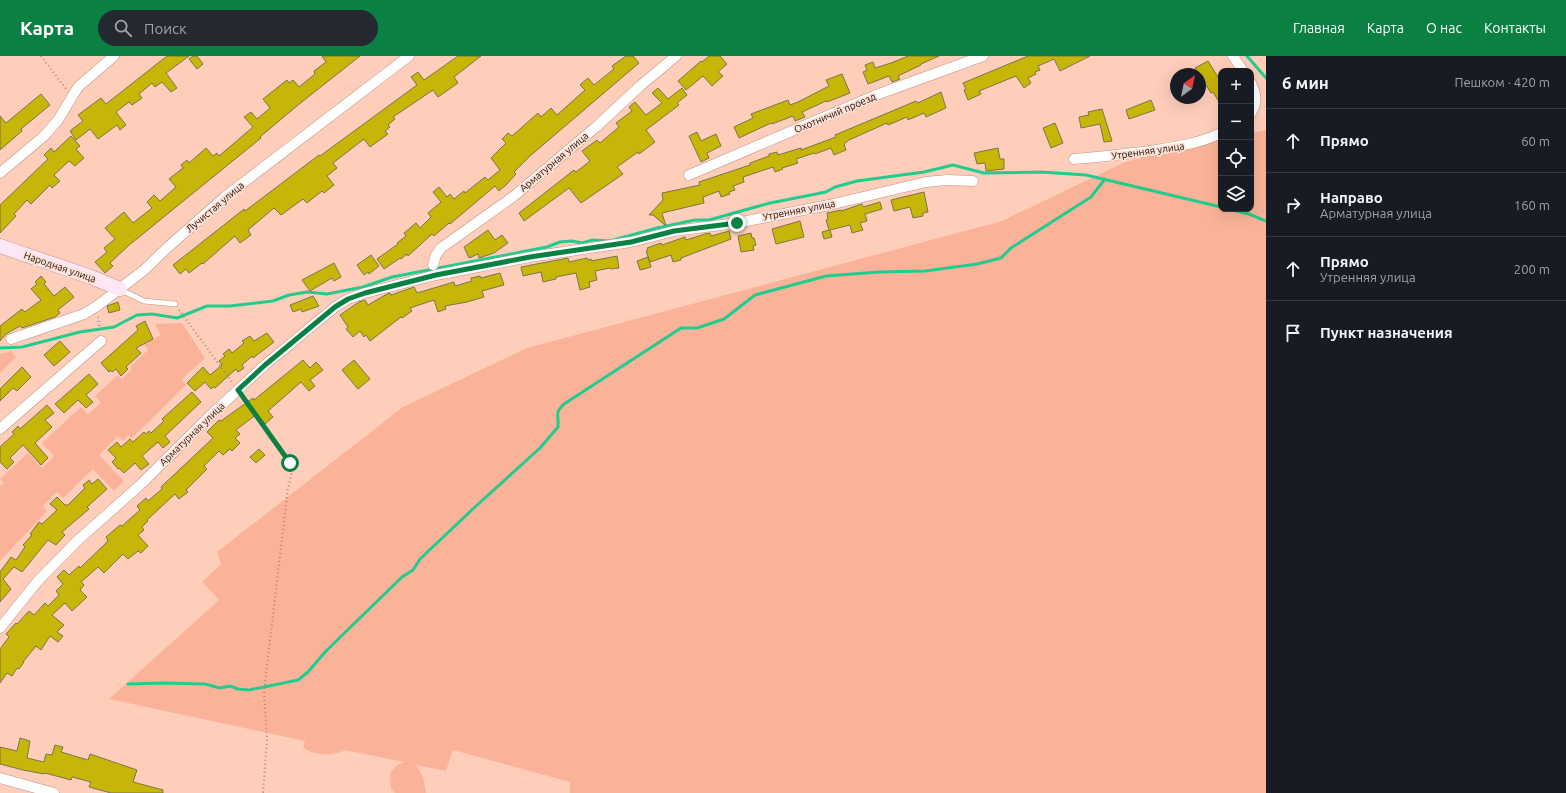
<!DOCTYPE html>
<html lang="ru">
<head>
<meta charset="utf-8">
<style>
  :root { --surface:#171b24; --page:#242831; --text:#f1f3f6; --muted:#9ea1a6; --line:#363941; --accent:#0b8043 }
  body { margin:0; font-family:Ubuntu,sans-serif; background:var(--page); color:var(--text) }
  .controls { position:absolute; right:12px; top:12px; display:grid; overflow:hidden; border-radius:8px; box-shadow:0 4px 16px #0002 }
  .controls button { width:36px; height:36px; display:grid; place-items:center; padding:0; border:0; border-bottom:1px solid var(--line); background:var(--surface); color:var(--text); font:20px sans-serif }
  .compass { position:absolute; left:1170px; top:12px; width:36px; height:36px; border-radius:50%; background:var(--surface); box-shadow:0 4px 16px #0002; rotate:33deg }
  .stop { position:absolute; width:12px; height:12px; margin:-9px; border:3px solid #0b8043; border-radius:50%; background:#fff }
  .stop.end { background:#0b8043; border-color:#fff; box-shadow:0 1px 4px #0008 }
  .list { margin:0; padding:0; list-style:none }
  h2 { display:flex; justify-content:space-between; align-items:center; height:52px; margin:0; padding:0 16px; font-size:17px }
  h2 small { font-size:13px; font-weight:400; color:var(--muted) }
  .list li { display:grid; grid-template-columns:26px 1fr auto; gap:12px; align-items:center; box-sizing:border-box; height:64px; padding:0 16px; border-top:1px solid var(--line) }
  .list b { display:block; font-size:15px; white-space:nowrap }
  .list p { margin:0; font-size:13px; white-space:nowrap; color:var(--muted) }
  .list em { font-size:13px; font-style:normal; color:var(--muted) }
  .icon { flex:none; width:22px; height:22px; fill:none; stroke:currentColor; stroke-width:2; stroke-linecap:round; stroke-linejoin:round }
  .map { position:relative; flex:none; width:1266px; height:737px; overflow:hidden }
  header { display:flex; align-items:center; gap:24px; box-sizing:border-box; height:56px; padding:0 20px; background:var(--accent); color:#fff }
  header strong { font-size:19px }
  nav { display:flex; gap:22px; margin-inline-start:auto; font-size:14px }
  .search { width:280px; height:36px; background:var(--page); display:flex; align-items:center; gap:10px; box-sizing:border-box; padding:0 14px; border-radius:22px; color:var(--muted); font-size:15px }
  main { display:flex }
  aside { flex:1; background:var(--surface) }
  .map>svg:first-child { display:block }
  .green { fill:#fab398 }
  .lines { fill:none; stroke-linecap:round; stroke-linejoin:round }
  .stream { stroke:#21cc8e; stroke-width:3 }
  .building { fill:#c7b507; stroke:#7b754a }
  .lane-casing { stroke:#be917f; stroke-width:6 }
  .street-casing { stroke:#be917f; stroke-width:11 }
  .secondary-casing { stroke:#be917f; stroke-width:15 }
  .path { stroke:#aa8678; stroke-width:2; stroke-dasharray:1 3; stroke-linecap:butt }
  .lane { stroke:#fff; stroke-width:5 }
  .street { stroke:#fff; stroke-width:10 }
  .secondary { stroke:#fde7f5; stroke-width:14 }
  .route { stroke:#0b8043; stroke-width:5 }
  .labels { text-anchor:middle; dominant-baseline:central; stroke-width:3.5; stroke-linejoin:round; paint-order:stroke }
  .street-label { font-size:10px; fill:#22110b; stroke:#fee0d5 }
</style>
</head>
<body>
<header>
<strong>Карта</strong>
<div class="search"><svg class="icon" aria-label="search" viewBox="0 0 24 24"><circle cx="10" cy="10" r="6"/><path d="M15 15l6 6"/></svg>Поиск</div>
<nav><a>Главная</a><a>Карта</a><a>О нас</a><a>Контакты</a></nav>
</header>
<main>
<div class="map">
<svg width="1266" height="737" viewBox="0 0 1266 737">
  <rect width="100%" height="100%" fill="#ffcebb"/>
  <g class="green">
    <path d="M1266,74v663h-696v-11l-117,-32 -7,21 -30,-6 7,12 3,16h-31l-4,-4 -1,-16 6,-7 8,-4 -59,-12c-10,6 -33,6 -42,-3l2,-6 -196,-42 110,-99 -17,-18 19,-18 -4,-12 186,-145 124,-59 475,-127 123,-59 96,-22v69h30v-76z"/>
    <path d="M182,267l23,35 -23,21 4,6 -54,53 -3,-3 -6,6 -5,-5 -19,19 25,26 -10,10 -21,-22 -30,29 -6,-6 -14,14 4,5 -47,50v-75l4,-3 -4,-4 28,-26 14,15 12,-12 -12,-13 39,-36 7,7 13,-11 -6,-7 23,-21 4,4 10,-10 -2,-2 18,-17 -4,-6 17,-9 -6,-11z"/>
    <path d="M11,295l5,6 -16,16v-19z"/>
  </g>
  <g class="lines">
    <g class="stream">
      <path d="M1247,0l19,22"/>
      <path d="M1228,153l21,5 17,7"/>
      <path d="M0,292l22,-1 58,-15 34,-5 23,-12 15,-1 25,4 30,-12h23l43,-5 16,-6 18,-3 20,2 36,-7 29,-10 155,-30 13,-5 11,-1 12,2 9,-3 18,1 47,-13 38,-8h14l61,-17 56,-11 9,-5 22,-6 67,-9 29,-7 31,8 57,-1 45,3 135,32"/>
      <path d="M128,628l35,-1 42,1 15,4 10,-2 8,3 11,1 49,-10 10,-8 18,-21 76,-74 11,-7 7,-11 55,-52 65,-59 18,-21c1,-11 -4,-14 6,-23l117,-76h16l27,-9 31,-24 71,-19 53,-4 46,-1 52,-7 24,-6 10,-10 80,-51 14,-18"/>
    </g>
  </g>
  <g class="building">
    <path d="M167,0h22l-23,17 11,15 -6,4 -9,-10 -7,5 -3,-4 -13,11 3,4 -10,7 -3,-3 -13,10 10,13 -6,5 -3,-5 -19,14 -8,-10 -14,11 -6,-9 13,-10 -5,-6 23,-17 5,6z"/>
    <path d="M193,0h4l6,8 -6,5 -8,-10z"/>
    <path d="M322,0h38l-62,49 -38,32 1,1 -133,108 -18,17 3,3 -8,7 -10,-11 12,-10 -3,-4 11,-9 -10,-11 19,-16 9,11 19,-15 -5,-6 7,-7 6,6 16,-14 -7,-8 14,-11 -2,-3 6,-5 2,3 17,-15 7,8 4,-3 2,3 34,-29 -9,-10 7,-5 6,7 13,-11 -7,-9 24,-19 2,3 4,-3 6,7 16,-13 -1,-3 12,-9z"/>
    <path d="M458,0h23l-27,21 4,6 -20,14 -5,-7 -40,27 2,2 -7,6 2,2 -5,4 3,3 -18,13 -6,-8 -31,24 4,5 -10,8 7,9 -10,8 -2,-2 -15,12 -4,-4 -22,16 -7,-7 -26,22 3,5 -11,8 -5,-7 -32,28 -1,-1 -13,10 -3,-4 -6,5 -7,-9 56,-44 15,-12 1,2 74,-56 1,1 97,-71 -6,-8 7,-5 6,8z"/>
    <path d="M626,0h7l6,7 -109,93 -16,16 2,2 -10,11 -7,6 -4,-5 -45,38 -1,-1 -15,13 -2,-2 -24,22 -1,-2 -6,5 -1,-1 -16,11 -7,-10 21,-15 -1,-1 9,-7 -2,-3 12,-10 4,5 11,-11 -3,-4 13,-11 -8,-10 6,-5 8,10 3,-3 4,5 10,-8 1,2 20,-16 3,3 12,-10 -9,-12 15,-15 -4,-4 6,-6 4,3 26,-23 3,4 10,-9 6,7 28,-25 -5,-5 8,-7 6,7 20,-16 -2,-3z"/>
    <path d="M709,0h11l7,8 -9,8 5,4 -11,10 -9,-10 -17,14 -8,-9 23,-20 1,1z"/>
    <path d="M908,0h31l-18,8v1l-23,11 2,3 -8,3 -3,-6 -21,8 -5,-12 4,-2 -2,-5 8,-3 2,6 16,-5z"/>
    <path d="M1028,0h62l-30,15 -6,-12 -16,7 2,4 -5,2 1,2 -8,4 3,5 -7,5 -8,-12 -37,15 2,3 -13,6 -4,-10 2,-1 -3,-6z"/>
    <path d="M1208,5l13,21v23l-8,-13 -2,1 -16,-25z"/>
    <path d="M842,18l8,19 -23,9 -1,-1 -24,11 3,5 -10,4 -2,-5 -21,8 -1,-1 -32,15 -5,-11 19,-9 -2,-4 37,-14 2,5 8,-3 31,-16 -3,-6z"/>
    <path d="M658,32l10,11 14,-11 5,7 -10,8 2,2 -33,25 9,12 -16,12 -1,-2 -21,15 6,7 -42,29 -12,-15 -45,33 -5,-8 55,-43 2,2 14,-11 -8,-10 15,-11 3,3 19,-16 -3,-4 16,-12 -3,-4 6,-5 11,13 16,-12 -10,-10z"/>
    <path d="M941,36l5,16 -20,9 -2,-4 -16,7 -1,-3 -19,8 -1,-2 -38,17 -5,4 2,6 -12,5 -3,-7 -16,6 -1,-1 -18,6 2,4 -16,5 1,1 -8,3 -2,-5 -30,10 1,5 -11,4 2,4 -6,2 1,2 -9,3 -2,-6 -16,6 1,6 -42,10 4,13 -13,-11h-4l14,-15 -1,-7 38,-8 -1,-3 51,-17v-2l19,-7v-2l8,-2 1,3 23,-7v2l35,-13 -1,-2 81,-34 2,2z"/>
    <path d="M41,38l9,11 -29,24 1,2 -22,19v-34l6,7z"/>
    <path d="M1151,44l4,10 -26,9 -3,-9z"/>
    <path d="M1102,53l10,32 -8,1 -4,-18 -19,4 -2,-11 10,-2 -1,-3z"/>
    <path d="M1055,67l8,20 -12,5 -8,-20z"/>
    <path d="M697,76l4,9 15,-7 5,12 -14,7 2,5 -8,4 -12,-26z"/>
    <path d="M71,80l9,10 -4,3 8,9 -9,8 -6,-5 -15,14 6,6 -8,7 -2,-3 -19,19 -4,-4 -13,14 2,2 -16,17v-28l48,-46 -4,-4 7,-7 3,4z"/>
    <path d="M998,92l2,11h4v10l-18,2 -1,-8 -8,1 -3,-11z"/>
    <path d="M924,136l4,20 -5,1v3l-10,2 -3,-11 -16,4 -3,-11z"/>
    <path d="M880,146l2,7 -17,5 2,7 -7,2 3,7 -11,3 -2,-8 -20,5 2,7 -8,2 -2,-7 7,-2 -3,-10 2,-1 -1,-6 14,-3v1l21,-7 1,3z"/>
    <path d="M800,165l4,16 -28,7 -4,-15z"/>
    <path d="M488,174l7,10 7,-5 6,8 -14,10 -15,5 -1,-4 -9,4 -5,-11z"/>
    <path d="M729,175l2,8 -50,19v2l-8,2 -2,-7 -21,7 -4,-11 2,-1 -1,-2 14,-5 1,2 23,-8 1,3 19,-6 5,-1 1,3z"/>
    <path d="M751,177l1,5h2l2,7 -3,1 1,4 -13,2 -3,-16z"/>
    <path d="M371,199l8,11 -10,8 -1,-2 -4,3 -7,-10z"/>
    <path d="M617,200l2,12 -8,1 -1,-1 -15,3 2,9 -8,2 1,5 -10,3 -4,-17 -20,4v2l-13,3 -2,-10 -18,4 -2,-9 47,-9 1,4 18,-4 1,2 3,-1v2z"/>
    <path d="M648,201l3,10 -11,3 -3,-9z"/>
    <path d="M334,207l7,14 -7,4 -2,-3 -22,13 -8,-11z"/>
    <path d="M500,217l4,12 -22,6 2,6 -17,5 -22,4 1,3 -8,3 -4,-12 -24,8 2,3 -10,7 -1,-1 -31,24 -4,-6 -2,2 -4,-6 -7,6 -7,-8 2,-2 -8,-12 19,-13 6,-2 3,5 19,-11 3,-1 1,2 23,-8 3,6 37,-11 1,4 17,-5 -1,-3 9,-2 1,2z"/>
    <path d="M41,220l5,6 -2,2 10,12 11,-9 9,10 -16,13 2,3 -5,4 -33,11 -2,-2 -14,8 -6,7v-15l22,-17 3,3 16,-12 -10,-11 6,-5 -2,-2z"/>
    <path d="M313,240l6,10 -17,6 -1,-3 -8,3 -3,-7z"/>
    <path d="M118,246l2,8 -11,3 -2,-7z"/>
    <path d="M145,265l8,18 -17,9 5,5 -15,14 2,2 -7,7 -5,-7 -4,3 -2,-2 -1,2 -8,-9 37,-33 -2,-4z"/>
    <path d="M267,277l7,9 -21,16 -1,-2 -10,9 2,3 -6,4 -2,-3 -21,19 -2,-1 -2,2 -6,-7 -10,9 -8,-8 16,-16 7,8 12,-10 -3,-4 6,-5 -2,-2 6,-5 3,4 12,-10 -2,-2 8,-5 4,5z"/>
    <path d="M60,285l10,11 -16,14 -10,-11z"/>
    <path d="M303,304l7,8 6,-6 7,8 -13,10 5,6 -6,5 -8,-9 -33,29 5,6 -8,7 -8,-10 -21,16 4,4 -5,4 5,5 -8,8 -2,-2 -7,6 -4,-4 -15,15 3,3 -21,21 2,2 -9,7 -4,-5 -28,26 1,1 -6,6 2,3 -6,5 10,11 -7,7 -3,-2 -10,8 -5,-5 -19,19 -6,-6 -17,15 3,3 -4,5 7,7 -15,14 -7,-8 -13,12 12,10 -7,7 6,4 -5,6 -8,-6 -9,14 -5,-4 -13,16h1l-5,7 -2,-1 -5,8 -5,-3 -7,10v-34l9,-12 -3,-3 10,-11 1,1 12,-13 5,4 11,-12 3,3 11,-11 -3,-4 7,-7 -6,-7 7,-7 5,5 10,-9 1,2 26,-25 2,-3 -2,-3 14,-12 2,1 18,-16 -3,-4 9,-8 2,3 14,-12 -1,-2 52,-49 -6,-6 12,-12 2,1 32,-23 1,2z"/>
    <path d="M354,304l16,19 -12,10 -16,-19z"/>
    <path d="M22,311l9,10 -14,14 -4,-3 -13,13v-12z"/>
    <path d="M89,318l9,10 -12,11 7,7 -7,6 -8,-8 -14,13 -9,-9z"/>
    <path d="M192,336l9,10 -36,34 5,6 -7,6 -5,-6 -16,14 7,8 -8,6 -6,-7 -11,10 -5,-5 -1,1 -6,-7 4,-4 -8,-8 9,-8 4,5 9,-8 3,3 11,-10 2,2 3,-3 2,2 13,-12 -2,-2z"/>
    <path d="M47,349l7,8 -9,7 7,7 -17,16 13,15 -7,7 -18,-20 -13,13 4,4 -7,7 -7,-7v-15l14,-13 -2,-2 6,-6 2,3z"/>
    <path d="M259,393l6,6 -9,8 -6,-6z"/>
    <path d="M98,423l9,10 -20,18 2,2 -27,23 3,3 -9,10 -8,-5 -26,32 -8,-5 -11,12 8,10 -11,13v-30l11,-15 5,3 9,-13 -2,-2 9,-10 -2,-1 9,-12 3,2 15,-14 -7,-6 7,-7 8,8h3l17,-17 -2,-3 6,-5 3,4z"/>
    <path d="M20,682l10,3 -3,17 17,4 2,-8 6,1 3,-10 8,2 -2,5 27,8 2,-6 47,16 -4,12 30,8v3h-52l-22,-6 2,-5 -19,-5 -1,3 -26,-7 -1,1 -21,-4 -23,-6v-17l17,4z"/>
  </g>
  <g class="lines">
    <g class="lane-casing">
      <path id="lane" d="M121,234l23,11 31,3"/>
    </g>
    <g class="street-casing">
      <g id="street">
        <path d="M1233,0l10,15"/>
        <path d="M1251,27c5,11 7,19 0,30"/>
        <path d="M1074,103c25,-2 50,-5 76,-8 25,-4 48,-7 71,-18"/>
        <path d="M0,117l44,-37 14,-16 20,-33 36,-31"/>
        <path d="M689,119l187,-80 107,-39"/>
        <path d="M433,209l3,-10 5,-7 73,-52 82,-69 44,-41 36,-30"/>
        <path d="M11,283l73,-25 13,-8 46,-35 25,-24 58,-51 183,-140"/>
        <path d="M0,373l101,-88"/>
        <path d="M0,572l37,-46 40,-41 62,-55 74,-73 52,-48 70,-58 13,-8 17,-6 71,-18 94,-18 101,-15 43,-11 63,-8 92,-18 97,-23 21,-2 26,1"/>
        <path d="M0,722l54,15"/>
      </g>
    </g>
    <g class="secondary-casing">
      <path id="secondary" d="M0,190l91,31 29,12"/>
    </g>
    <g class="path">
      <path d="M41,0l25,33"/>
      <path d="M179,254l53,72"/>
      <path d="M98,261l2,15"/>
      <path d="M243,341l47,66 2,9 -4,16 -24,203 3,49 -4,53"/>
    </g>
    <use href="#lane" class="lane"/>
    <use href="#street" class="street"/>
    <use href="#secondary" class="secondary"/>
  </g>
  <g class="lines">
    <path class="route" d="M290,407l-52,-73 27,-25 70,-58 13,-8 17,-6 71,-18 94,-18 101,-15 43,-11 63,-8"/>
  </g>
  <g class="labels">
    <g class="street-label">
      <text transform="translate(835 57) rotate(-23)">Охотничий проезд</text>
      <text transform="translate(1148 95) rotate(-8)">Утренняя улица</text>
      <text transform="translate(554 106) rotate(-40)">Арматурная улица</text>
      <text transform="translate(215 151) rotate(-40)">Лучистая улица</text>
      <text transform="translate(799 154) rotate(-11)">Утренняя улица</text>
      <text transform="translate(60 211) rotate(19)">Народная улица</text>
      <text transform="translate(192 378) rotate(-44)">Арматурная улица</text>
    </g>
  </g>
</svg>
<div class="controls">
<button>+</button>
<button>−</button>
<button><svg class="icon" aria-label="locate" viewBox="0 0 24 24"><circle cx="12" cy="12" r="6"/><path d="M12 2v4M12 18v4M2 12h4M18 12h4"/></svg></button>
<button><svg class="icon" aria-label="layers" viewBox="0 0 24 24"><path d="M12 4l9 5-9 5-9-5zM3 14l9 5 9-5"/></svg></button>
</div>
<svg class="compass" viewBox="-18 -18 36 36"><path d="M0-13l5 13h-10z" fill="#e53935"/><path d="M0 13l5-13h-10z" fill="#9ea1a6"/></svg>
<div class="stop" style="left:290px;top:407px"></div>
<div class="stop end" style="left:737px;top:167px"></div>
</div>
<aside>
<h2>6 мин<small>Пешком · 420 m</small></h2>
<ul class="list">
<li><svg class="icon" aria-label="ahead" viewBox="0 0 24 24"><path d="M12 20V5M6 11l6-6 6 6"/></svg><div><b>Прямо</b></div><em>60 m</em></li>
<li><svg class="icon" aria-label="right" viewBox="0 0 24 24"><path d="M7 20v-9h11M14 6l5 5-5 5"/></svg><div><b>Направо</b><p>Арматурная улица</p></div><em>160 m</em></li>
<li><svg class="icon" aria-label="ahead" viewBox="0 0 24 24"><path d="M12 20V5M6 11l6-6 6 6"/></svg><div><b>Прямо</b><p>Утренняя улица</p></div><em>200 m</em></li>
<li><svg class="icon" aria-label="arrive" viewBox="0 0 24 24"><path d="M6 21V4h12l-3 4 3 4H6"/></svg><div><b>Пункт назначения</b></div></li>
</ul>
</aside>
</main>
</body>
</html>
